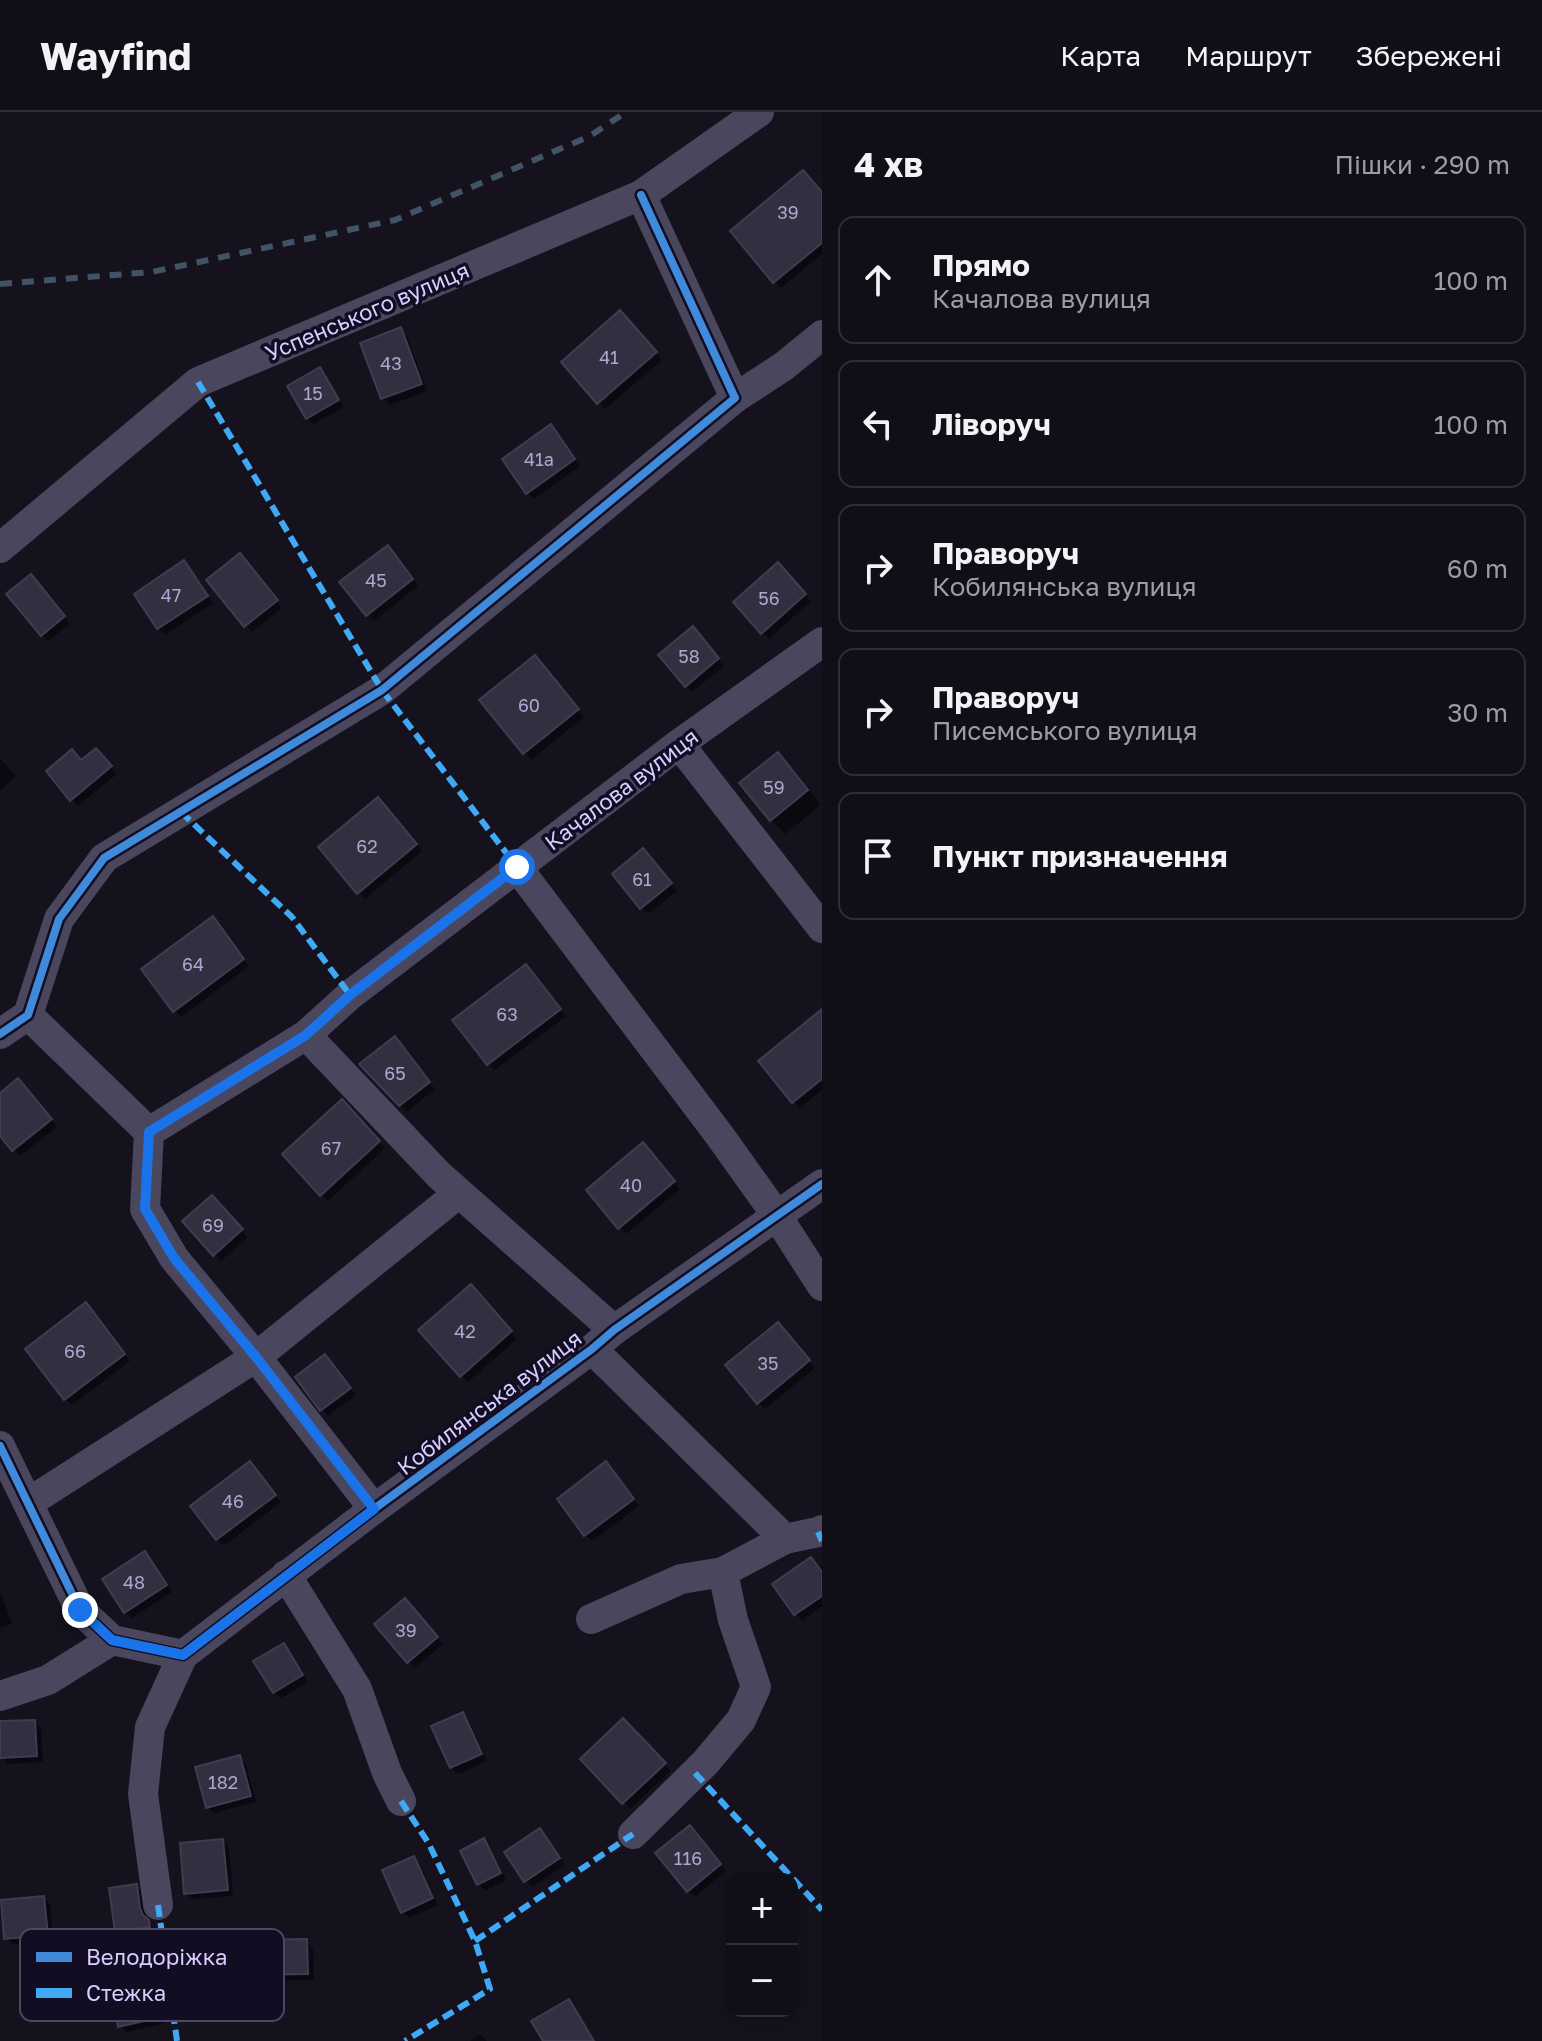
<!DOCTYPE html>
<html lang="uk">
<head>
<meta charset="utf-8">
<style>
  :root { --surface:#100e16; --page:#19171f; --text:#f1f3f6; --muted:#9c9ca1; --line:#302e35 }
  body { margin:0; font-family:"Golos Text",sans-serif; background:var(--page); color:var(--text) }
  .controls { position:absolute; right:24px; bottom:24px; display:grid; overflow:hidden; border-radius:16px; box-shadow:0 4px 12px #0003 }
  .controls button { width:72px; height:72px; display:grid; place-items:center; padding:0; border:0; border-bottom:2px solid var(--line); background:var(--surface); color:var(--text); font:40px sans-serif }
  .stop { position:absolute; width:24px; height:24px; margin:-18px; border:6px solid #1a73e8; border-radius:50%; background:#fff }
  .stop.end { background:#1a73e8; border-color:#fff; box-shadow:0 2px 8px #0008 }
  .list { margin:0; padding:0; list-style:none }
  h2 { display:flex; justify-content:space-between; align-items:center; height:104px; margin:0; padding:0 32px; font-size:34px }
  h2 small { font-size:26px; font-weight:400; color:var(--muted) }
  .list li { display:grid; grid-template-columns:52px 1fr auto; gap:24px; align-items:center; box-sizing:border-box; height:128px; margin:0 16px 16px; padding:0 16px; border:2px solid var(--line); border-radius:16px }
  .list b { display:block; font-size:30px; white-space:nowrap }
  .list p { margin:0; font-size:26px; white-space:nowrap; color:var(--muted) }
  .list em { font-size:26px; font-style:normal; color:var(--muted) }
  .icon { flex:none; width:44px; height:44px; fill:none; stroke:currentColor; stroke-width:2; stroke-linecap:round; stroke-linejoin:round }
  .map { position:relative; flex:none; width:822px; height:1929px; overflow:hidden }
  header { display:flex; align-items:center; gap:48px; box-sizing:border-box; height:112px; padding:0 40px; background:var(--surface); border-bottom:2px solid var(--line) }
  header strong { font-size:38px }
  nav { display:flex; gap:44px; margin-inline-start:auto; font-size:28px }
  main { display:flex }
  aside { flex:1; background:var(--surface) }
  .map>svg:first-child { display:block }
  .shadow { fill:#0007 }
  .building { fill:#332f40; stroke:#413b51; stroke-width:2 }
  .lines { fill:none; stroke-linecap:round; stroke-linejoin:round }
  .minor { stroke:#4a465e; stroke-width:30 }
  .rail { stroke:#425368; stroke-width:6; stroke-dasharray:12 10; stroke-linecap:butt }
  .quiet { stroke:#3fa9f5; stroke-width:6; stroke-dasharray:12 6; stroke-linecap:butt }
  .cycleway-casing { stroke:#120d22; stroke-width:13 }
  .cycleway { stroke:#408adc; stroke-width:8 }
  .route { stroke:#1a73e8; stroke-width:10 }
  .labels { text-anchor:middle; dominant-baseline:central; stroke-width:7; stroke-linejoin:round; paint-order:stroke }
  .number-label { font-size:18px; fill:#afa6cf }
  .street-label { font-size:22px; fill:#d8cdff; stroke:#120d22 }
  .key { fill:#120d22; stroke:#4d4764; stroke-width:2 }
  .key-label { font-size:22px; fill:#d8cdff }
</style>
</head>
<body>
<header>
<strong>Wayfind</strong>
<nav><a>Карта</a><a>Маршрут</a><a>Збережені</a></nav>
</header>
<main>
<div class="map">
<svg width="822" height="1929" viewBox="0 0 822 1929">
  <rect width="100%" height="100%" fill="#15121d"/>
  <g class="shadow">
    <path d="M822,82v60l-41,34 -49,-56z"/>
    <path d="M627,207l35,41 -57,49 -42,-47z"/>
    <path d="M400,218l7,6 20,55 -37,14 -7,-7z"/>
    <path d="M320,258l6,6 18,31 -30,17 -7,-6z"/>
    <path d="M557,321l23,33 -46,33 -6,-6z"/>
    <path d="M394,442l24,32 -44,35 -7,-7z"/>
    <path d="M246,450l36,46 -30,24 -43,-52z"/>
    <path d="M190,457l23,34 -48,32 -6,-7 -23,-34z"/>
    <path d="M785,459l26,30 -42,38 -7,-7z"/>
    <path d="M37,471l33,41 -22,17 -6,-6z"/>
    <path d="M699,523l25,31 -32,26 -6,-7z"/>
    <path d="M541,552l43,53 -53,43 -49,-60z"/>
    <path d="M777,643l14,13 30,37 -36,29 -14,-14z"/>
    <path d="M102,645l15,17 -39,32 -30,-34z"/>
    <path d="M0,646l16,18 -16,15z"/>
    <path d="M385,694l37,45 -57,48 -45,-51z"/>
    <path d="M650,745l27,34 -29,23 -7,-6z"/>
    <path d="M219,813l30,41 -68,51 -6,-7z"/>
    <path d="M533,861l33,43 -71,54 -7,-7z"/>
    <path d="M822,910v68l-22,18 -6,-7z"/>
    <path d="M401,933l34,44 -28,23 -45,-48z"/>
    <path d="M25,975l32,40 -37,29 -20,-23v-38z"/>
    <path d="M342,990l43,46 -57,53 -44,-46z"/>
    <path d="M650,1039l30,38 -54,45 -37,-44z"/>
    <path d="M218,1092l30,33 -27,24 -36,-40z"/>
    <path d="M478,1181l39,46 -49,43 -7,-6z"/>
    <path d="M92,1199l38,50 -58,44 -7,-6z"/>
    <path d="M784,1219l31,37 -50,41 -7,-6z"/>
    <path d="M331,1251l25,32 -28,21 -6,-7z"/>
    <path d="M250,1351l31,39 -57,44 -7,-7z"/>
    <path d="M613,1358l26,36 -47,35 -6,-6z"/>
    <path d="M145,1441l7,7 20,32 -40,26 -7,-6z"/>
    <path d="M822,1455v39l-20,15 -27,-36z"/>
    <path d="M0,1479l12,33 -12,4z"/>
    <path d="M411,1495l32,37 -28,24 -6,-7z"/>
    <path d="M284,1533l6,7 18,30 -27,16 -7,-6z"/>
    <path d="M462,1602l7,7 18,40 -29,13 -7,-7z"/>
    <path d="M623,1609l48,50 -41,38 -47,-50z"/>
    <path d="M34,1610l7,6 2,34 -35,2 -6,-7 -2,-34z"/>
    <path d="M239,1645l7,7 10,38 -42,11 -7,-6z"/>
    <path d="M540,1718l25,35 -33,22 -6,-7z"/>
    <path d="M696,1722l30,37 -31,26 -7,-7z"/>
    <path d="M222,1729l7,6 4,49 -41,3 -6,-6z"/>
    <path d="M484,1729l6,6 16,33 -21,11 -6,-7 -16,-33z"/>
    <path d="M413,1747l7,6 18,40 -29,13 -6,-6z"/>
    <path d="M136,1774l7,7 3,23 3,7 6,6 1,4 -32,5 -7,-7z"/>
    <path d="M44,1786l6,6 4,37 -41,4 -7,-7z"/>
    <path d="M306,1829l7,7 1,32 -62,1 -6,-7z"/>
    <path d="M147,1867l7,7 8,38 -35,8 -7,-6z"/>
    <path d="M569,1889l6,7 20,33h-50z"/>
    <path d="M480,1922l7,7h-17z"/>
  </g>
  <g class="building">
    <path d="M803,58l19,22v51l-49,40 -43,-52z"/>
    <path d="M620,198l37,42 -60,52 -36,-42z"/>
    <path d="M401,215l21,57 -41,15 -21,-56z"/>
    <path d="M320,255l19,33 -33,19 -19,-33z"/>
    <path d="M551,312l24,35 -49,35 -24,-35z"/>
    <path d="M388,433l25,34 -47,37 -27,-34z"/>
    <path d="M240,441l38,47 -34,27 -38,-47z"/>
    <path d="M184,448l24,36 -51,33 -23,-35z"/>
    <path d="M778,450l28,32 -45,40 -28,-32z"/>
    <path d="M31,462l34,42 -24,20 -35,-42z"/>
    <path d="M693,514l26,32 -34,29 -27,-32z"/>
    <path d="M535,543l44,54 -56,45 -44,-54z"/>
    <path d="M96,636l16,18 -42,35 -24,-30 26,-22 9,11z"/>
    <path d="M778,640l30,38 -38,31 -31,-38z"/>
    <path d="M378,685l39,47 -60,50 -39,-47z"/>
    <path d="M643,736l29,35 -32,26 -28,-35z"/>
    <path d="M213,804l31,43 -71,53 -32,-43z"/>
    <path d="M526,852l35,45 -74,56 -35,-45z"/>
    <path d="M822,897v70l-30,24 -34,-42z"/>
    <path d="M395,924l35,46 -31,24 -40,-42z"/>
    <path d="M18,966l34,41 -40,32 -12,-15v-43z"/>
    <path d="M342,987l38,42 -60,55 -38,-42z"/>
    <path d="M643,1030l32,39 -57,48 -32,-39z"/>
    <path d="M212,1083l31,34 -30,27 -31,-35z"/>
    <path d="M471,1172l41,47 -52,46 -42,-47z"/>
    <path d="M86,1190l39,52 -61,46 -39,-51z"/>
    <path d="M778,1210l32,38 -53,44 -32,-39z"/>
    <path d="M325,1242l26,34 -31,23 -25,-34z"/>
    <path d="M250,1349l26,34 -60,45 -26,-34z"/>
    <path d="M606,1349l28,38 -50,37 -27,-37z"/>
    <path d="M145,1439l22,34 -43,28 -22,-34z"/>
    <path d="M811,1445l11,15v24l-28,19 -22,-31z"/>
    <path d="M405,1486l33,39 -31,26 -33,-39z"/>
    <path d="M284,1531l19,32 -30,18 -20,-32z"/>
    <path d="M463,1600l19,42 -32,14 -19,-42z"/>
    <path d="M623,1606l43,45 -44,41 -42,-45z"/>
    <path d="M35,1608l2,36 -37,2v-37z"/>
    <path d="M240,1643l11,41 -45,12 -11,-41z"/>
    <path d="M690,1713l31,39 -34,28 -32,-39z"/>
    <path d="M540,1716l20,30 -36,24 -20,-30z"/>
    <path d="M484,1726l17,35 -24,12 -17,-34z"/>
    <path d="M223,1727l5,51 -44,4 -4,-51z"/>
    <path d="M414,1744l19,42 -32,15 -19,-43z"/>
    <path d="M137,1772l3,24 3,7 6,5 1,7 -35,5 -6,-44z"/>
    <path d="M44,1784l4,39 -44,4 -3,-39z"/>
    <path d="M307,1827l1,35 -64,1 -1,-35z"/>
    <path d="M148,1865l9,41 -39,9 -9,-42z"/>
    <path d="M569,1887l25,42h-51l-12,-20z"/>
  </g>
  <g class="lines">
    <g class="minor">
      <path d="M735,286l49,-32 38,-31"/>
      <path d="M0,436l198,-166 443,-187 118,-83"/>
      <path d="M679,632l143,184"/>
      <path d="M517,755l203,269 57,80 45,70"/>
      <path d="M28,903l121,117 -4,77 29,49 82,99 118,152"/>
      <path d="M0,922l28,-19 31,-96 45,-61 278,-168 353,-292 -94,-203"/>
      <path d="M306,923l133,140 175,155"/>
      <path d="M149,1020l157,-97 44,-40 329,-251 143,-102"/>
      <path d="M592,1237l193,190 33,-7 4,-2"/>
      <path d="M0,1334l80,164 32,30 71,15"/>
      <path d="M28,1391l228,-146 203,-164"/>
      <path d="M286,1463l71,114 30,84 14,28"/>
      <path d="M591,1507l90,-40 42,-7 62,-33"/>
      <path d="M0,1584l48,-16 64,-40"/>
      <path d="M633,1722l72,-71 36,-43 15,-33 -23,-67 -10,-48"/>
      <path d="M158,1793l-15,-111 7,-67 33,-72 191,-146 218,-160 22,-19 208,-146"/>
    </g>
    <path class="rail" d="M0,172l152,-12 243,-52 195,-84 36,-24"/>
    <g class="quiet">
      <path d="M198,270l184,308 135,177"/>
      <path d="M181,700l111,105 58,78"/>
      <path d="M818,1420l4,9"/>
      <path d="M695,1661l127,137"/>
      <path d="M401,1689l28,43 46,97 15,48 -85,52"/>
      <path d="M158,1793l19,136"/>
      <path d="M475,1829l158,-107"/>
    </g>
    <g class="cycleway-casing">
      <g id="cycleway">
        <path d="M0,922l28,-19 31,-96 45,-61 278,-168 353,-292 -94,-203"/>
        <path d="M0,1334l80,164 32,30 71,15 191,-146 218,-160 22,-19 208,-146"/>
      </g>
    </g>
    <use href="#cycleway" class="cycleway"/>
  </g>
  <g class="lines">
    <path class="route" d="M80,1498l32,30 71,15 191,-146 -118,-152 -82,-99 -29,-49 4,-77 157,-97 44,-40 167,-128"/>
  </g>
  <g class="labels">
    <g class="number-label">
      <text x="788" y="100">39</text>
      <text x="609" y="245">41</text>
      <text x="391" y="251">43</text>
      <text x="313" y="281">15</text>
      <text x="539" y="347">41а</text>
      <text x="376" y="468">45</text>
      <text x="171" y="483">47</text>
      <text x="769" y="486">56</text>
      <text x="689" y="544">58</text>
      <text x="529" y="593">60</text>
      <text x="774" y="675">59</text>
      <text x="367" y="734">62</text>
      <text x="642" y="767">61</text>
      <text x="193" y="852">64</text>
      <text x="507" y="902">63</text>
      <text x="395" y="961">65</text>
      <text x="331" y="1036">67</text>
      <text x="631" y="1073">40</text>
      <text x="213" y="1113">69</text>
      <text x="465" y="1219">42</text>
      <text x="75" y="1239">66</text>
      <text x="768" y="1251">35</text>
      <text x="233" y="1389">46</text>
      <text x="134" y="1470">48</text>
      <text x="406" y="1518">39</text>
      <text x="223" y="1670">182</text>
      <text x="688" y="1746">116</text>
    </g>
    <g class="street-label">
      <text transform="translate(367 199) rotate(-23)">Успенського вулиця</text>
      <text transform="translate(621 677) rotate(-37)">Качалова вулиця</text>
      <text transform="translate(489 1290) rotate(-37)">Кобилянська вулиця</text>
    </g>
  </g>
  <rect x="20" y="1817" width="264" height="92" rx="12" class="key"/>
  <rect x="36" y="1840" width="36" height="10" fill="#408adc"/>
  <rect x="36" y="1876" width="36" height="10" fill="#3fa9f5"/>
  <g class="key-label">
    <text x="86" y="1853">Велодоріжка</text>
    <text x="86" y="1889">Стежка</text>
  </g>
</svg>
<div class="controls">
<button>+</button>
<button>−</button>
</div>
<div class="stop" style="left:517px;top:755px"></div>
<div class="stop end" style="left:80px;top:1498px"></div>
</div>
<aside>
<h2>4 хв<small>Пішки · 290 m</small></h2>
<ul class="list">
<li><svg class="icon" aria-label="ahead" viewBox="0 0 24 24"><path d="M12 20V5M6 11l6-6 6 6"/></svg><div><b>Прямо</b><p>Качалова вулиця</p></div><em>100 m</em></li>
<li><svg class="icon" aria-label="left" viewBox="0 0 24 24"><path d="M17 20v-9H6M10 6l-5 5 5 5"/></svg><div><b>Ліворуч</b></div><em>100 m</em></li>
<li><svg class="icon" aria-label="right" viewBox="0 0 24 24"><path d="M7 20v-9h11M14 6l5 5-5 5"/></svg><div><b>Праворуч</b><p>Кобилянська вулиця</p></div><em>60 m</em></li>
<li><svg class="icon" aria-label="right" viewBox="0 0 24 24"><path d="M7 20v-9h11M14 6l5 5-5 5"/></svg><div><b>Праворуч</b><p>Писемського вулиця</p></div><em>30 m</em></li>
<li><svg class="icon" aria-label="arrive" viewBox="0 0 24 24"><path d="M6 21V4h12l-3 4 3 4H6"/></svg><div><b>Пункт призначення</b></div></li>
</ul>
</aside>
</main>
</body>
</html>
